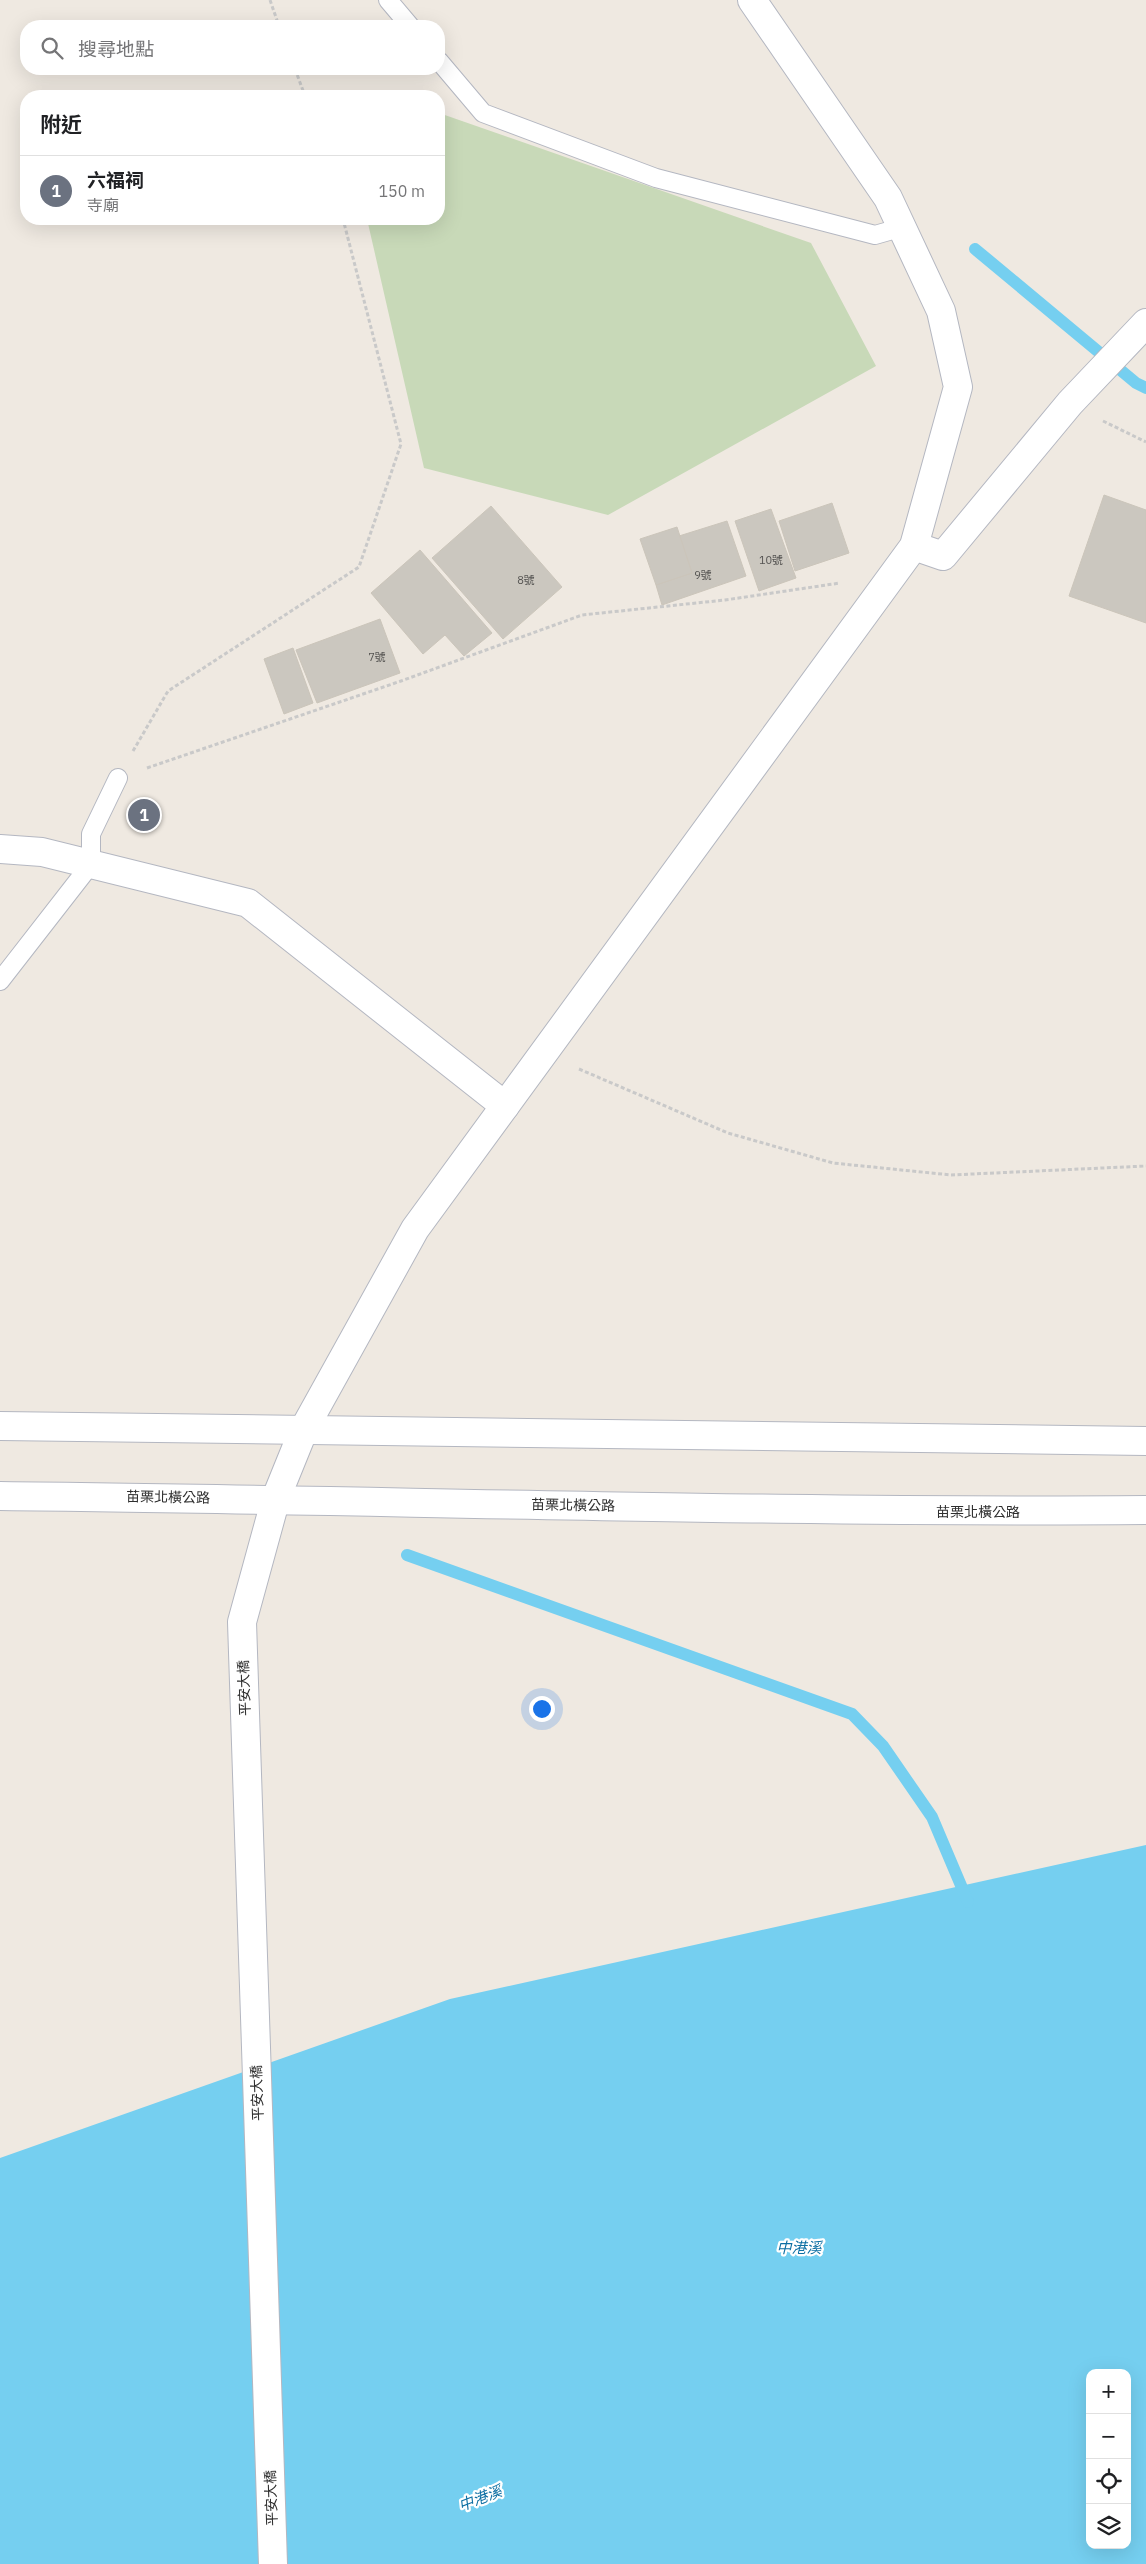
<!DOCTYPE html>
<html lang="zh-TW">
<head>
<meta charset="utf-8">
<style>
  :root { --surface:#fff; --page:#f2f2f2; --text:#202124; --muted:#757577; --line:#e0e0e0; --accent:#ea580c }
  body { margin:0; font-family:"IBM Plex Sans","Noto Sans TC",sans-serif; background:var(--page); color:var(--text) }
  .controls { position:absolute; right:15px; bottom:15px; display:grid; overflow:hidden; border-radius:10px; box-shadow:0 5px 20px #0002 }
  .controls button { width:45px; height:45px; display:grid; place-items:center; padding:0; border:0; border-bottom:1px solid var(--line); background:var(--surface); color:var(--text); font:25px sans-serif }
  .you { position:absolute; left:541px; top:1708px; width:18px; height:18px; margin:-12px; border:4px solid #fff; border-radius:50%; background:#1a73e8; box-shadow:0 0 0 8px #1a73e833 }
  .badge { display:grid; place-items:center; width:32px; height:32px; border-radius:50%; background:var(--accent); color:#fff; font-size:16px; font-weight:700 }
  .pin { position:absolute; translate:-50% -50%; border:2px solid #fff; box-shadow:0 1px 5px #0006 }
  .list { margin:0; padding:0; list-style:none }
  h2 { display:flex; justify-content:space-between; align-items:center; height:65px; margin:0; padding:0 20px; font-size:21px }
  h2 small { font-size:16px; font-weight:400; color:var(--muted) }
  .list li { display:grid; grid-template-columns:32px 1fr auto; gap:15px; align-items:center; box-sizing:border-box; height:70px; padding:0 20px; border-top:1px solid var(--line) }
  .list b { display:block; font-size:19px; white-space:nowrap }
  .list p { margin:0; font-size:16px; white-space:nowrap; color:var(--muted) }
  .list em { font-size:16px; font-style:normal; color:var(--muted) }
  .icon { flex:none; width:28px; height:28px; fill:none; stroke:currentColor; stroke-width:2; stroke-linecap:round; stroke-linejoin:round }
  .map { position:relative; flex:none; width:1146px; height:2564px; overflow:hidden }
  .search { position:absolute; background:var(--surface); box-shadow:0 5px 20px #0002; left:20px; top:20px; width:425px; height:55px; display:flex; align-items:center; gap:12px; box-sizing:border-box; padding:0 18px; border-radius:20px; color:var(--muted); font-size:19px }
  .panel { position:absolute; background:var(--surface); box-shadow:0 5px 20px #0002; left:20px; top:90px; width:425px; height:135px; border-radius:20px }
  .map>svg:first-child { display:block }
  .cemetery { fill:#c8d9b8 }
  .water { fill:#75cff0; fill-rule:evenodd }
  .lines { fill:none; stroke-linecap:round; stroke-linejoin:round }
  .stream { stroke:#75cff0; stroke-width:12 }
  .building { fill:#cbc7bf; stroke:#cbc5ba }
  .lane-casing { stroke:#b4b7c1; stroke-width:20 }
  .street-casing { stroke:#b4b7c1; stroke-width:30 }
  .secondary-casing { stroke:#b4b7c1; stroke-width:30 }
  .path { stroke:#c9c9c9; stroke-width:3; stroke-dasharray:4 2.5; stroke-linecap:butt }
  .lane { stroke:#fff; stroke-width:18 }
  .street { stroke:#fff; stroke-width:28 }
  .secondary { stroke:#fff; stroke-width:28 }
  .labels { text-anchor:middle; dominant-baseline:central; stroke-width:4.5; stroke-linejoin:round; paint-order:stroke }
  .number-label { font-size:11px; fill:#555452 }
  .street-label { font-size:14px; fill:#2e2e2e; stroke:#fff }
  .water-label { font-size:15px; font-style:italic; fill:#0d6fa3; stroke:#fff }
</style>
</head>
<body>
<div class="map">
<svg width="1146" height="2564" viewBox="0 0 1146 2564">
  <rect width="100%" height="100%" fill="#efe9e1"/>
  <path class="cemetery" d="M439,113l372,130 65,123 -268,149 -184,-47 -57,-249h72z"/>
  <path class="water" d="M1146,1845v719h-1146v-406l450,-159zM1090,2373h37v172h-37z"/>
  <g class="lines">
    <g class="stream">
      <path d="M975,249l161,134 10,5"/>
      <path d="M407,1555l445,159 31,32 49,71 36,85"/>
    </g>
  </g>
  <g class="building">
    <path d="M1104,495l42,15v113l-77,-27z"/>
    <path d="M832,503l17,50 -54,18 -16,-50z"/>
    <path d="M491,506l71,81 -59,52 -71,-81z"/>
    <path d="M771,509l25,69 -37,13 -24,-70z"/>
    <path d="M727,521l19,55 -84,29 -6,-20 36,-12 -13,-37z"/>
    <path d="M677,527l15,46 -36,12 -16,-46z"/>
    <path d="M420,550l72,83 -28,23 -19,-21 -22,19 -52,-61z"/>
    <path d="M380,619l20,54 -83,30 -21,-53z"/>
    <path d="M293,648l20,55 -29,11 -20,-55z"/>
  </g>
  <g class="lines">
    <g class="lane-casing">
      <g id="lane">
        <path d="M388,0l22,26"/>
        <path d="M439,61l44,52 173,65 219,57 28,-8"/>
        <path d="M0,981l91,-117v-30l27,-56"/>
      </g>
    </g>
    <g class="street-casing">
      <path id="street" d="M914,546l29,10 127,-153 76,-80"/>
    </g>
    <g class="secondary-casing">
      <g id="secondary">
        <path d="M0,849l42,3 206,51 257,203"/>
        <path d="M0,1426l1146,15"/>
        <path d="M0,1496c382,4 764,17 1146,14"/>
        <path d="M273,2564l-31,-942 34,-124 28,-69 111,-200 499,-683 44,-159 -17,-76 -53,-113 -136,-198"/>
      </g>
    </g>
    <g class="path">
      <path d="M270,0l9,26"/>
      <path d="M295,69l10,27"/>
      <path d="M1103,421l43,21"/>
      <path d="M133,751l35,-60 191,-124 42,-123 -58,-225"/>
      <path d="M147,768l254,-87 181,-66 143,-15 115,-17"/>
      <path d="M579,1069l149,64 105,30 118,12 195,-9"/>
    </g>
    <use href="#lane" class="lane"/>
    <use href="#street" class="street"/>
    <use href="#secondary" class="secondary"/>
  </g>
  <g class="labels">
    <g class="number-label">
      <text x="771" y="560">10號</text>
      <text x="703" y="575">9號</text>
      <text x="526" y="580">8號</text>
      <text x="377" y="657">7號</text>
    </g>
    <g class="street-label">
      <text transform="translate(168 1497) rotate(1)">苗栗北橫公路</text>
      <text transform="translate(573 1505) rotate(1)">苗栗北橫公路</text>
      <text x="978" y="1512">苗栗北橫公路</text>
      <text transform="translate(244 1688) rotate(-92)">平安大橋</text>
      <text transform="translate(257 2093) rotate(-92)">平安大橋</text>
      <text transform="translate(271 2498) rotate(-92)">平安大橋</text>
    </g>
    <g class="water-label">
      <text x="799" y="2247">中港溪</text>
      <text transform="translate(480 2498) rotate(-21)">中港溪</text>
    </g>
  </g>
</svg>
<div class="controls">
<button>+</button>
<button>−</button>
<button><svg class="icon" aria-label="locate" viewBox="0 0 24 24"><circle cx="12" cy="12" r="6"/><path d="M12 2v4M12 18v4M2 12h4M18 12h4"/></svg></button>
<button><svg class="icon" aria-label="layers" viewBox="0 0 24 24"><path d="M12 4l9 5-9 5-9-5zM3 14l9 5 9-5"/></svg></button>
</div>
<div class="you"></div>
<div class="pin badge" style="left:144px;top:815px;background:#6b7280">1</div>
<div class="search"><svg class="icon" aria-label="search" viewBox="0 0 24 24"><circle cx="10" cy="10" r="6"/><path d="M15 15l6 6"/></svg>搜尋地點</div>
<section class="panel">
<h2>附近<small></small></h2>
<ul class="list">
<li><span class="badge" style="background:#6b7280">1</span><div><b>六福祠</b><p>寺廟</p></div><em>150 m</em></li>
</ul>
</section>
</div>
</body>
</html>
